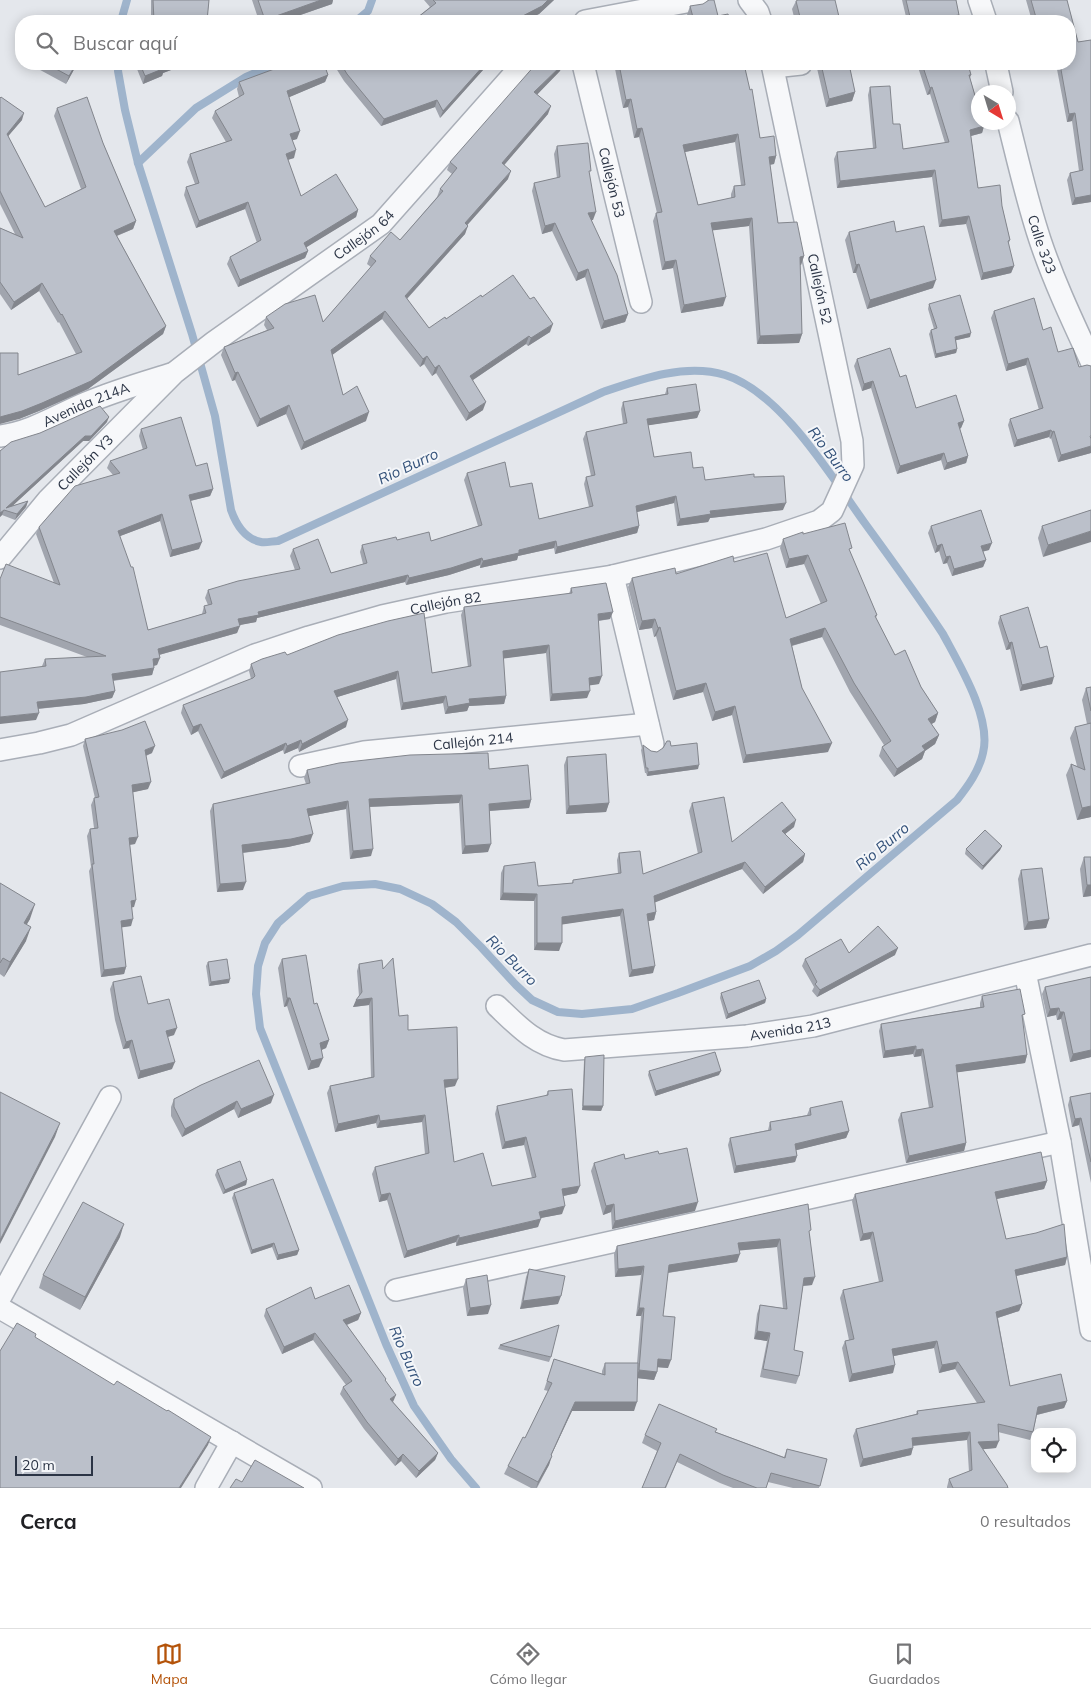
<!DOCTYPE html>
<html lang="es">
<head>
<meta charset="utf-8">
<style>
  :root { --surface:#fff; --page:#f6f6f6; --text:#202124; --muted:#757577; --line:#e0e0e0; --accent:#b45309 }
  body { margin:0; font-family:Mulish,sans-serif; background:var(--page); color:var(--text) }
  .controls { position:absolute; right:15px; bottom:15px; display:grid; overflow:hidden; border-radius:10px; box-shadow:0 2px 12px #0003 }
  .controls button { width:45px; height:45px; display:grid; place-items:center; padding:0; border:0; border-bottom:1px solid var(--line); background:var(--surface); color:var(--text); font:25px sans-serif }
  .compass { position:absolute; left:971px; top:85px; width:45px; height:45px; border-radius:50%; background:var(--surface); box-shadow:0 2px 12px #0003; rotate:142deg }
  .scale { position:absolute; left:15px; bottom:12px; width:78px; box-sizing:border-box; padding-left:5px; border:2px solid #2b3445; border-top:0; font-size:14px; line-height:18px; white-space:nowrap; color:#2b3445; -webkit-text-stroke:4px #f4f6f9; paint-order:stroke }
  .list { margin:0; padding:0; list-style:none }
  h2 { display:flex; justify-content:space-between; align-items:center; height:65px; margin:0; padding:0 20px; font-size:21px }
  h2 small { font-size:16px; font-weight:400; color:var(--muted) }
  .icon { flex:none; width:28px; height:28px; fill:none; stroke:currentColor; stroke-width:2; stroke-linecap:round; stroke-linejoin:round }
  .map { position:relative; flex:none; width:1091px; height:1488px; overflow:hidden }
  .search { position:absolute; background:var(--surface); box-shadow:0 2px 12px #0003; left:15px; right:15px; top:15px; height:55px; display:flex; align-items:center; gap:12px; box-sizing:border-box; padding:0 18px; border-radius:20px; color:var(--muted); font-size:19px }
  .sheet { height:140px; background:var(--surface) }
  nav { display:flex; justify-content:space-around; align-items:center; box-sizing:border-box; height:70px; border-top:1px solid var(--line); background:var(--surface); font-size:14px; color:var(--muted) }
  nav a { display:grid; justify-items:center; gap:2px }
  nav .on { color:var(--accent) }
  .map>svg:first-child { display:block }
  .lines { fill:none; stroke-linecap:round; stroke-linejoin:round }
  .stream { stroke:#9fb4cc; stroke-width:8 }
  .street-casing { stroke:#a9aeb7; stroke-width:24 }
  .street { stroke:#f7f8fa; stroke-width:21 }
  .wall { fill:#a1a5ae; fill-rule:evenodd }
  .shaded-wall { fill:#83868d }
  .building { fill:#bbc0ca; stroke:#83868d; fill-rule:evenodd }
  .labels { text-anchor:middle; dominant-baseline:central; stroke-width:4; stroke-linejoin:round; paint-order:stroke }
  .street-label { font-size:14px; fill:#2b3445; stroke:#f4f6f9 }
  .water-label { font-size:15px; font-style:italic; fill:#34527a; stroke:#f4f6f9 }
</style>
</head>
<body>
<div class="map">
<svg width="1091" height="1488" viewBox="0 0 1091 1488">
  <rect width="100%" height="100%" fill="#e4e7ec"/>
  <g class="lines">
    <g class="stream">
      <path d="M121,21l6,-21"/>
      <path d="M356,21l12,-10 4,-11"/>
      <path d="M119,64l-1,7 7,39 13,53 54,171 23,82 16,94c5,14 14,29 30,32 5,1 12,-1 17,-1l325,-149c38,-13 82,-29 122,-17 56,17 106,101 139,147 27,37 54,74 79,112 16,30 49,84 40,119 -4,18 -15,33 -26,47l-159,135 -22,16 -26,15 -72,27 -46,16 -50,5 -24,-2 -26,-12 -16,-15 -35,-38 -25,-25 -24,-18 -32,-15 -25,-5 -32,2 -34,10 -31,27 -13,20 -7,23 -2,28 4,34 126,316 28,62 37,53 25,29"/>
      <path d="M138,163l58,-55 50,-31 29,-13"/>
    </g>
    <g class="street-casing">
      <g id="street">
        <path d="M749,0l9,12 3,9"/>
        <path d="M979,0l7,21"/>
        <path d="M585,21l112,-21"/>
        <path id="s1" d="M583,64l58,238"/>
        <path d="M996,64l6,28"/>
        <path d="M773,67l28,-3"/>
        <path id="s2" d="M1008,121c10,40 19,80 32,119 14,42 33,82 51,121"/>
        <path id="s3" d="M0,436c32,-4 57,-21 86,-33 28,-12 56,-20 85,-29"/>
        <path id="s4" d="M0,558l48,-58 126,-127 40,-31 167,-118 142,-160"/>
        <path d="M613,576l40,168"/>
        <path id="s5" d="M0,750l39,-7 32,-8 184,-80 54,-18 73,-21 64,-14 167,-26 153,-37 53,-18 13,-10 21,-46 -1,-24 -80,-377"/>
        <path id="s6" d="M300,766l64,-14 284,-28"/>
        <path d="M1025,972l35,170 31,188"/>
        <path id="s7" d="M497,1006c20,19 38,39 67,44l183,-14 66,-10 278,-71"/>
        <path d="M396,1290l664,-148"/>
        <path d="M0,1298l110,-201"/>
        <path d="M0,1308l311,180"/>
        <path d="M206,1488l26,-46"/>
      </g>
    </g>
    <use href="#street" class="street"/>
  </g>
  <g class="wall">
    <path d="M151,0h58l-2,21h-56z"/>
    <path d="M252,0h81l-1,4 -49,17h-24z"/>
    <path d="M424,0h130l-15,14 -15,7h-111l17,-14z"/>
    <path d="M902,0h54l3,15 -2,6h-50z"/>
    <path d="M1026,0h41l11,42 13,-2v162l-19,3 -5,-25 3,-7 9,-2 -7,-50 -5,1 -11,-58h14v-43h-38z"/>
    <path d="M796,1l44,20h-45l-3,-12z"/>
    <path d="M690,6l28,10 12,5h-41l-2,-6z"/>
    <path d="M31,64h46l-11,20 -35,-19z"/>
    <path d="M135,64h45l-1,3 -16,6 -1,3 -19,8z"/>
    <path d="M335,64h150l-2,6 -43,48 -5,-11 -54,19 -37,-45 -10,-16z"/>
    <path d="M614,64h130l16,74 16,18 -2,8 -4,1 8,58 26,33 -3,9h-1l2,69 -3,9 -42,1 -8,-118 -37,4 11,76 -42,7 -8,-45 -11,2 -9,-49 3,-8h1l-18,-76 -5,1 -6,-31 -5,1zM735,142l6,43 -7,1 -3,8v4l-33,7 -13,-53z"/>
    <path d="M816,64h33l6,28 -3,9 -26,6z"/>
    <path d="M917,64h51l3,11 -1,3 14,48 -2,7 -11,3 7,52 24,18 8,34 -2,5 6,21 -3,7 -30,7 -15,-56 -27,3 -7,-50 -95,11 -3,-29 3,-7 36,-4 -5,-53 2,-8 23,37 10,25 42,-6 -15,-49 -3,1z"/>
    <path d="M286,66l42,9 -3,7 -36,15 8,42 -5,1 2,18 -6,2 13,36 57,14 -2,7 -50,30 2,4 -3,7 -67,29 -11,-23 3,-7 27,-14 -12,-34 -49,19 -12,-33 2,-8 9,-3 -8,-22 3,-8 36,-12 -14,-24 3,-7 24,-14 -2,-8 2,-7z"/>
    <path d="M560,71l-23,23 11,20 -44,51 4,14 -41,46 -2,9 -58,65 22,29 17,-9 36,-22 68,35 -22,14 -2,-2 -53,36 10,30 -17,11 -30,-48 -4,3 -8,-12 -4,3 -38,-48 -50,36 11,40 23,26 -65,29 -15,-36 -29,13 -22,-47 -3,1 -11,-26 3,-8 43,-17 -3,-5 2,-8 57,5 48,-55 -4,-3 3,-8 30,-16 37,-43 3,-8 12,-15 -5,-4 3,-8z"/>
    <path d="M0,98l22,22 -14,16 37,71 36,-18 -27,-73 3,-8 46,35 33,78 -3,8 -16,7 49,90 -3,8 -75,55 -49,22 -20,8 -1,-44 58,-21 -17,-32 -1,1 -19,-32 -28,19 -11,-16v-66l15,6 -15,-30z"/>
    <path d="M557,146l32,29 4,45h-2l37,94 -3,8 -24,7 -16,-52 -9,4 -24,-50 -10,3 -10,-43 2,-8 23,-5 -3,-24z"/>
    <path d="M849,232h47l37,56 -66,21 -11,-36h-3l-8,-33z"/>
    <path d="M929,304l41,33 -14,3 1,9 -1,4 -21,5 -6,-24 2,-4 3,-1 -6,-20z"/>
    <path d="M994,311l49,19 48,123 -33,9 -7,-24 -1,1 -1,-2 -35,10 -6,-22 2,-6 29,-9 -13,-45 -20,6 -15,-53z"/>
    <path d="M857,359l43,18 16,31 48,13 -3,7 -1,1 8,27 -2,7 -22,7 -3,-10 -44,14 -26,-86 -9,3 -8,-25z"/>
    <path d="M667,388l33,23 -3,7 -49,7 6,32 39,11 12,12 49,-3 29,33 -73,8 -2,4 -31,4 -3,-23 -37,9 2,14 -2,7 -82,21 -1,-6 -36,8 -1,4 -37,8v-3l-31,10 -43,10 -1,-3 -148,36 -1,4 -17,3 -2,8 -78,22 -2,10 -3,1v2l-2,7 -39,6 2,10 -3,7 -28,6 -46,5 -2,11 6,-54 3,-7 42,-2 -87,-32v-46l54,4 -18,-49 3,-7 74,-52 -6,-7 3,-7 33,-11 -4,-14 2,-7 55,37 17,23 -3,7 -20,5 9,48 -29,8 -10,-36 -40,15 28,94 54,-16 2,-8 4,-1 -3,-7 3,-8 87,-20 -5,-14 3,-7 38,24 32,-9 -3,-12 2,-7 35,-5 34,1 47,-15 -14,-46 3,-7 43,14 29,32 50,-12 -5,-23 2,-7 5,-1 -8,-37 3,-7 37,-8 -2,-15 2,-7 42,-8z"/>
    <path d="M107,422l-18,19h-6l-71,65 16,-5 -2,6 -11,13 -13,-5 -2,2v-66z"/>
    <path d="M1091,510l-48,47 -5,-19 4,-12z"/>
    <path d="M931,526l58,24 -6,1 3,9 -3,7 -31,9 -5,-13 -4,1 -4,-13 -4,2 -7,-20z"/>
    <path d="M803,534l47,18 27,63 -1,3 19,37 26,32 17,26 -3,9 -4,2 8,11 -4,9 -10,7 -3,8 -28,18 -15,-21 3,-9 2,-2 -34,-53 -28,-55 -30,9 10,42 26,64 -85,11 -11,-48 -20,6 -9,-29 -30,8 -17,-64 -2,1 -2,-9 -13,2 -11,-43 4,-9 44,-4 58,-12 52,56 35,-14 -17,-40 -18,4 -6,-20 3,-9z"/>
    <path d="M571,588l39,31 -11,2v63l-10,1 -2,13 -37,3 -4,-48 -43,5 3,38 -2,8 -35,2 -2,5 -22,3 -2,-11 -42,7 -5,-31 -59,18 9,30 -47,25 -1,-4 -14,6 -1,-4 -62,29 -23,-48 -7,4 -10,-22 2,-8 68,-26 -2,-8 2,-7 36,-9 145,18 36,-6 -7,-52 3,-8 105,-13z"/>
    <path d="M1000,616l40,32 12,36 -32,7 -10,-42 -4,1 -8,-27z"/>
    <path d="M1091,687v130l-14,3 -11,-45 5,-11 6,2 -7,-28 5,-11 12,-3 -5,-24 4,-12z"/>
    <path d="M85,739l67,14 -6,3 2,33 -15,3 2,52 -5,1 4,62h-2l-1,19 -10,1 5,40 -2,7 -23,3 -12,-106 2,-4 -4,-31 3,-7 4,-1 -3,-23 3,-7h1l-12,-52z"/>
    <path d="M643,745l8,6 6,1 14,-6 27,23 -51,7 -1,-3h-1l-4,-23z"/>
    <path d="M567,757l42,46 -3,9 -40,2 -2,-49z"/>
    <path d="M489,769l42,31 -2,8 -39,3 -2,41 -26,2 -3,-51 -90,4 2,49 -21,3 -4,-50 -37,7 1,26 -22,5 -45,6v37l-26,2 -7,-81 3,-7 93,-20 -2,-6 3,-8z"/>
    <path d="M692,803l40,39 62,-15 -9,7 20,20 -2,8 -40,32 -21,-25 -87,33 1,10 -2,8 -6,1 5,52 -24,4 -9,-61 -58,8 -3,27 -25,-1v-49l-34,-1 1,-27 3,-7 34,20 34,-3 1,-3 45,-6 -1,-14 2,-7 24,21 55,-20 -9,-43z"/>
    <path d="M1002,846l-2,4 -18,20 -17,-16 1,-5z"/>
    <path d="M1084,857l7,39 -8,1 -3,-28z"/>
    <path d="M1021,870l28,49 -3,9 -22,2 -6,-51z"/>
    <path d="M0,883l30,36 -3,5 -1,17 -22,36 -4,-3z"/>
    <path d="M895,955l-78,42 -5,-6 2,-4 -12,-21 3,-7z"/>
    <path d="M282,959l32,45 15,36 -3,8 -5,2 -2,17 -11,3 -21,-64 -3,1 -6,-39z"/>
    <path d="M208,962l21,21 -20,3 -3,-20z"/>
    <path d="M359,964l24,5 16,47 9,14 47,56 -10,2 9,74 38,24 40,-8 -8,-33 -22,4 -7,-35 2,-8 49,-10 2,-5 29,102 -14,3 -1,18 -22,4 -2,9 -82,19v-4l-52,16 -17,-58 -8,2 -7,-28 3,-7 50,-13 -3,-32 -45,6 -1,-5 -41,9 -8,-39 3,-7 41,-9 -2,-72 -16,2 6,-11 -2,-25z"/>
    <path d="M1091,977v80l-21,5 -9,-43 -4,1 -1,-5 -9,2 -5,-23 3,-7z"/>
    <path d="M113,982l35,22 26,31 -6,2 4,32 -34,10 -9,-31 -6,1 -8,-29 -5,-31z"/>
    <path d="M721,993l45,6 -1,4 -39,16 -6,-21z"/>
    <path d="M982,996l40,25 5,34 -2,8 -68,9 9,71 -2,8 -58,12 -8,-43 3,-7 28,-5 -8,-52 -7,1 -1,-3 -30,4 -4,-27 2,-7 99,-17v-4z"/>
    <path d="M585,1057l18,49 -2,5 -19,-1 2,-49z"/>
    <path d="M649,1071l70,4 -64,21 -7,-21z"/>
    <path d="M201,1085l70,18 -33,15 -4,-9 -52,28 -11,-21v-9l3,-8z"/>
    <path d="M1091,1093v90l-12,-58 -7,2 -4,-22 2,-8z"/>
    <path d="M810,1108l39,23 -3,7 -50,12 1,6 -2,6 -61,11 -6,-28 2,-7 38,-8 2,-8 37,-7z"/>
    <path d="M659,1154l36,57 -83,18 -1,-17 -8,3 -12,-44 3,-8z"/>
    <path d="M217,1170l30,10 -1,5 -23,9 -8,-19z"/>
    <path d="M1047,1181l-3,8 -48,10 10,40 61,18 -2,8 -49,11 6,28 -3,7 -21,7 12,68 57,15 -3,7 -27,7 -4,17 -3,8 -32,-8 -2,16 -13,1 25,39h-61v-1l2,-8 20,-7 -2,-32 -54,6 -2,9 -51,12 -7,-31 3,-7 60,-15 1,-3 60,-8 -22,-34 -16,4 -5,-25 -40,8 -1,17 -44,9 -7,-34 3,-7 4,-1 -9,-42 3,-8 36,-8 -9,-43 -10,2 -8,-40 3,-7z"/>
    <path d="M234,1193l65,57 -2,5 -20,5 -5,-13 -21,7 -19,-56z"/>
    <path d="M810,1234l2,51 -9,1 -9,64 5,26 -3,8 -36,-7 7,-36 -13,-2 3,-25 3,-9 23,3 -6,-61 -37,3 -3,12 -69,11 -5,43 5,52 -11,-1v5l-3,8 -16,-2 -4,33h-62l-21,45 -2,9 -12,23h-6l-27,-14 4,-8 17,-28 23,-47 -4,-1 10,-31 48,15v-3l3,-8h32l4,-47h-5l5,-41 -26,2 -1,-23 3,-8z"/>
    <path d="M120,1237l-40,73 -41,-22 4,-13z"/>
    <path d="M529,1269l29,35 -38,5 6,-32z"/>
    <path d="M466,1279l22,35 -21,2 -4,-28z"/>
    <path d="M315,1299l46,14 -3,7 -11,5 39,56 7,21 45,51 -3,7 -19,18 -15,-17 -6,5 -31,-37 -24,-35 3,-7 3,-2 -33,-45 -31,14 -18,-38 2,-7z"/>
    <path d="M500,1345l51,12 -2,5 -51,-13z"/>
    <path d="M716,1432l68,25 3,-8 40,10 -8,29h-26l-25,-6 -2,6h-33l-13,-5 -43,-21 -11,26h-24l15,-37 -15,-8 3,-8z"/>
  </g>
  <g class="shaded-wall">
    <path d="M321,0h12l-1,4 -49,17h-18v-1z"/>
    <path d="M548,0h6l-15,14 -15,7h-11z"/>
    <path d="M959,15l-2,6h-6l2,-5z"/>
    <path d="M76,64h1l-11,20 3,-8z"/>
    <path d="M170,64h10l-1,3 -16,6 -1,3 -19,8 2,-8 19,-10z"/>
    <path d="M485,64l-2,6 -43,48 3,-7z"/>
    <path d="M563,64l-3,7 -28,29 2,-8z"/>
    <path d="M328,75l-3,7 -40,17 2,-8z"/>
    <path d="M932,87l-2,7 -3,1 3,-7z"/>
    <path d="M855,92l-3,9 -26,6 3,-8z"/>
    <path d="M631,99l-3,8 -5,1 3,-8z"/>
    <path d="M437,100l-2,7 -54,19 3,-7z"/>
    <path d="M551,106l-3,8 -49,57 3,-8z"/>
    <path d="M24,113l-2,7 -18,21 3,-7z"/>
    <path d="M1075,113l-3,8 -5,1 2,-8z"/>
    <path d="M984,126l-2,7 -15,4 3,-7z"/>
    <path d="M642,128l-3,9 -5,1 3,-9z"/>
    <path d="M300,131l-3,8 -10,3 3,-8z"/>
    <path d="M738,134l-3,8 -55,11 3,-8z"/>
    <path d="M296,150l-2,8 -11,3 3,-7z"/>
    <path d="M776,156l-2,8 -8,1 3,-8z"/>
    <path d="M935,170l-3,7 -95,11 3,-7z"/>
    <path d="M511,171l-3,8 -46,52 3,-8z"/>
    <path d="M1091,195v7l-19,3 3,-7z"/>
    <path d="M248,202l-3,7 -49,19 3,-7z"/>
    <path d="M358,210l-2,7 -54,33 2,-7z"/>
    <path d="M596,212l-3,8 -8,1 3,-8z"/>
    <path d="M969,216l-3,8 -27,3 3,-7z"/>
    <path d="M752,218l-3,8 -41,5 3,-8z"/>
    <path d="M136,221l-3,8 -22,9 3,-7z"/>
    <path d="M555,223l-3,8 -10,3 3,-8z"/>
    <path d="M468,226l-3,8 -63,70 3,-8z"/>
    <path d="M308,251l-3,7 -67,29 2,-7z"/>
    <path d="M804,256l-3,9h-4l3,-8z"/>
    <path d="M676,260l-3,8 -11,2 3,-8z"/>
    <path d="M859,264l-3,9h-3l3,-8z"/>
    <path d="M1014,266l-3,7 -30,7 2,-7z"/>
    <path d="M588,269l-3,8 -9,4 2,-8z"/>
    <path d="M936,280l-3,8 -66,21 3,-9z"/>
    <path d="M42,283l-3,8 -28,19 3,-8z"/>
    <path d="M726,297l-3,9 -42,7 3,-8z"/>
    <path d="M385,311l-3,8 -54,39 3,-8z"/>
    <path d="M628,314l-3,8 -24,7 3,-8z"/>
    <path d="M553,324l-3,8 -22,14 3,-8z"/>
    <path d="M166,326l-3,8 -75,55 -49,22 -20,8 -19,5v-7z"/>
    <path d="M971,333l-1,4 -17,4 2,-4z"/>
    <path d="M802,334l-3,9 -42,1 3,-8z"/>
    <path d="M529,336l-3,8 -59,40 3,-8z"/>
    <path d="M957,349l-1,4 -21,5 1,-4z"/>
    <path d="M427,356l-3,8 -4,3 3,-8z"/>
    <path d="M1028,358l-2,7 -20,6 2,-7z"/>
    <path d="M439,365l-3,8 -4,3 3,-8z"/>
    <path d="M238,372l-3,8 -3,1 3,-8z"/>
    <path d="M873,381l-2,7 -9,3 2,-7z"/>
    <path d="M486,402l-3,8 -17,11 3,-8z"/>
    <path d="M289,405l-3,9 -29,13 3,-8z"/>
    <path d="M700,411l-3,7 -53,8 3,-7z"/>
    <path d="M369,412l-3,9 -65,29 3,-8z"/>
    <path d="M109,417l-2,5 -18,19h-6l-76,70 -1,-3 79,-72z"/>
    <path d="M964,421l-3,7 -6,2 3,-7z"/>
    <path d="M1051,430l-2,7 -35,10 3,-7z"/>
    <path d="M1054,431l-3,7 -1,1 2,-7z"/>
    <path d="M1091,446v7l-33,9 3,-7z"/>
    <path d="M944,453l-3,7 -44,14 3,-8z"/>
    <path d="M968,456l-2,7 -22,7 3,-7z"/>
    <path d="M213,489l-3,7 -24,6 3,-7z"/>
    <path d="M676,496l-2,7 -41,10 3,-7z"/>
    <path d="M28,501l-2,6 -11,13 2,-6z"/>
    <path d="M786,503l-3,7 -73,8 -2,4 -31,4 3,-7 30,-8z"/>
    <path d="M4,510l-2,5 -2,2v-4z"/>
    <path d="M162,514l-2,7 -45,17 3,-7z"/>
    <path d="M639,526l-2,7 -82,21 2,-7z"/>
    <path d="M1091,531v11l-48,15 5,-12z"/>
    <path d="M556,541l-2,7 -36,8 -1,4 -37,8 3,-7 36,-11z"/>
    <path d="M202,542l-3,7 -29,8 2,-7z"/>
    <path d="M992,543l-3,7 -11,3 3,-7z"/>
    <path d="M942,544l-3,7 -4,2 2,-7z"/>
    <path d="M808,555l-4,9 -18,4 3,-9z"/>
    <path d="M950,556l-3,7 -4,1 3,-7z"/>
    <path d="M482,558l-2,7 -31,10 -43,10 3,-7z"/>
    <path d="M986,560l-3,7 -31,9 2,-7z"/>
    <path d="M408,575l-3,7 -148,36 -1,4 -21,4 3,-7 20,-7z"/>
    <path d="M613,612l-3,7 -15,2 3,-7z"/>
    <path d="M655,619l-3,9 -13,2 3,-9z"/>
    <path d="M240,626l-3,7 -82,23 3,-7z"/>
    <path d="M660,627l-4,9 -2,1 4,-9z"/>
    <path d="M825,628l-3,9 -35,10 3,-8z"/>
    <path d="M1012,642l-2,7 -4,1 3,-7z"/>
    <path d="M549,645l-3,8 -46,6 3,-8z"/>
    <path d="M160,658l-3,7 -6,1 2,-7z"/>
    <path d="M154,668l-2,7 -43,6 3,-7z"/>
    <path d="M398,671l-2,8 -65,20 3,-8z"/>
    <path d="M602,676l-3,8 -13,2 3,-8z"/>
    <path d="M1054,677l-2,7 -32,7 2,-6z"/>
    <path d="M706,683l-3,9 -30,8 3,-9z"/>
    <path d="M115,691l-3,7 -28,6 -49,5 2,-7z"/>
    <path d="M590,691l-3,7 -37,3 2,-7z"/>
    <path d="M446,696l-3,7 -42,7 2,-7z"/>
    <path d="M506,696l-2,8 -35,2 -2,5 -22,3 3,-7 21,-8z"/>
    <path d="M735,706l-3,9 -20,6 3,-9z"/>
    <path d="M39,713l-3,7 -36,4v-7z"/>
    <path d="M938,713l-3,9 -10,6 3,-9z"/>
    <path d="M348,720l-2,7 -47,25 3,-8z"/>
    <path d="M201,724l-3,7 -7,4 2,-8z"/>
    <path d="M939,735l-4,9 -10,7 -3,8 -28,18 3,-8 25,-23z"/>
    <path d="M301,740l-3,8 -14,6 3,-8z"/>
    <path d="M286,743l-3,7 -62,29 3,-7z"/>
    <path d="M832,743l-4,9 -85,11 3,-8z"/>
    <path d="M155,746l-3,7 -10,4 3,-7z"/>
    <path d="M699,765l-1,4 -51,7 1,-4z"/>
    <path d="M151,782l-3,7 -18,4 2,-8z"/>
    <path d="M462,795l-3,8 -93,4 3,-8z"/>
    <path d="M531,800l-2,8 -42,3 2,-7z"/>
    <path d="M348,801l-2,8 -42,8 3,-8z"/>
    <path d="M609,803l-3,9 -40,2 3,-8z"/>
    <path d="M1091,806v11l-14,3 5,-12z"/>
    <path d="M796,820l-2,7 -14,11 2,-7z"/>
    <path d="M313,834l-3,8 -22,5 -48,6 2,-8z"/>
    <path d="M138,837l-3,7 -9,1 3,-7z"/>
    <path d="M491,844l-3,8 -26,2 3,-8z"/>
    <path d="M1002,846l-2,4 -18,20 1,-4z"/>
    <path d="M373,849l-2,7 -21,3 3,-8z"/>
    <path d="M805,854l-2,8 -40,32 2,-7z"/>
    <path d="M745,862l-3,7 -91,35 3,-8z"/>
    <path d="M246,882l-3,8 -26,2 3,-8z"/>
    <path d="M1087,885h4v11l-8,1z"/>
    <path d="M503,893l34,1 -3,7 -34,-1z"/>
    <path d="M136,900l-2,7 -5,1 2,-7z"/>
    <path d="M35,904l-5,15 -11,18 5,-14z"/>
    <path d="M623,909l-3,7 -61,9 3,-8z"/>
    <path d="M656,912l-2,8 -10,2 3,-8z"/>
    <path d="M133,919l-2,7 -13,2 3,-7z"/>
    <path d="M1049,919l-3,9 -22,2 4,-8z"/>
    <path d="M31,927l-5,14 -22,36 6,-15z"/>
    <path d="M537,943h25l-3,8 -25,-1z"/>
    <path d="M898,948l-3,7 -78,42 3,-7z"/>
    <path d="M655,966l-2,7 -24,4 3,-7z"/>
    <path d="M126,967l-2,7 -23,3 3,-7z"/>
    <path d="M230,979l-1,4 -20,3 2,-4z"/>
    <path d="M287,998h3l-3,8 -3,1z"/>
    <path d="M372,998l-3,7 -16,2 3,-7z"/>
    <path d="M766,999l-1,4 -39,16 2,-5z"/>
    <path d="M1059,1008l-3,7 -9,2 3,-8z"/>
    <path d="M1060,1012h4l-3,7 -4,1z"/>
    <path d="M177,1028l-3,7 -11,3 3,-7z"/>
    <path d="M132,1040l-3,8 -6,1 3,-7z"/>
    <path d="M329,1040l-3,8 -9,4 3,-9z"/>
    <path d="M916,1046l-3,8 -30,4 2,-7z"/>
    <path d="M923,1049l-2,7 -7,1 2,-7z"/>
    <path d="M1091,1050v7l-21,5 3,-8z"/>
    <path d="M1027,1055l-2,8 -72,10 3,-8z"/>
    <path d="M323,1058l-4,9 -11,3 3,-9z"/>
    <path d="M175,1062l-3,7 -34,10 2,-8z"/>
    <path d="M721,1071l-2,4 -64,21 1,-5z"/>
    <path d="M458,1079l-3,7 -13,2 2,-8z"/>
    <path d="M274,1095l-3,8 -33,15 3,-9z"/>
    <path d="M237,1101l-3,8 -52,28 3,-8z"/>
    <path d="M583,1106h20l-2,5 -19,-1z"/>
    <path d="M379,1115l-3,8 -41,9 3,-8z"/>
    <path d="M425,1115l-3,7 -45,6 3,-7z"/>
    <path d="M1081,1118l-2,7 -7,2 3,-8z"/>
    <path d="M60,1123l-5,14 -55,107v-4z"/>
    <path d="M849,1131l-3,7 -53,13 2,-7z"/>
    <path d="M526,1137l-2,8 -22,4 3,-7z"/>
    <path d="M966,1143l-2,8 -58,12 3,-7z"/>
    <path d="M797,1156l-2,6 -61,11 2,-7z"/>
    <path d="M247,1180l-1,5 -23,9 2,-4z"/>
    <path d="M1047,1181l-3,8 -52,11 3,-8z"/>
    <path d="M580,1186l-3,7 -18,4 3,-8z"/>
    <path d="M390,1193l-3,7 -8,2 2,-7z"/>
    <path d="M698,1202l-3,9 -83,18 3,-8z"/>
    <path d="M614,1204l-3,8 -8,3 3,-9z"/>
    <path d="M565,1206l-3,8 -26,5 3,-7z"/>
    <path d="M541,1219l-3,8 -82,19 3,-8z"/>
    <path d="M124,1224l-4,13 -40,73 5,-13z"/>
    <path d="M873,1232l-3,7 -10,2 3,-7z"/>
    <path d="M459,1235l-3,7 -52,16 3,-7z"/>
    <path d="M780,1239l-3,8 -42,4 3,-8z"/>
    <path d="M274,1243l-2,4 -21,7 1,-4z"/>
    <path d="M299,1250l-2,5 -20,5 1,-5z"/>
    <path d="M740,1254l-3,8 -71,11 3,-8z"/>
    <path d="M1067,1257l-2,8 -53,12 3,-7z"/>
    <path d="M644,1266l-3,9 -26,2 3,-8z"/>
    <path d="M815,1277l-3,8 -11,1 3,-8z"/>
    <path d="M561,1296l-3,8 -38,5 3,-8z"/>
    <path d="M1022,1304l-3,7 -25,8 2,-7z"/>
    <path d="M491,1305l-3,9 -21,2 3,-8z"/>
    <path d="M639,1308h5l-3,8h-5z"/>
    <path d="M361,1313l-3,7 -17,7 2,-7z"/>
    <path d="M757,1331l13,2 -3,8 -13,-2z"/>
    <path d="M315,1333l-2,7 -31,14 2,-7z"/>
    <path d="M937,1341l-3,7 -45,9 3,-8z"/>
    <path d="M658,1359l13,1 -3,8 -13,-1z"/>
    <path d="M958,1362l-3,7 -16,4 3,-8z"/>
    <path d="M895,1365l-2,8 -44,9 3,-8z"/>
    <path d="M639,1370l18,2 -3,8 -18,-2z"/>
    <path d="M396,1395l-3,7 -6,4 3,-7z"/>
    <path d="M1067,1401l-3,7 -28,7 2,-8z"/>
    <path d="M575,1402h62l-3,9h-62l-25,53 4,-9z"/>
    <path d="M970,1432l-3,8 -58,6 3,-8z"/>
    <path d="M211,1437l-3,8 -27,43h-2z"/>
    <path d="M999,1441l-3,7 -21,2 3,-8z"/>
    <path d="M913,1448l-2,7 -51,12 3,-8z"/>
    <path d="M438,1453l-3,7 -19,18 3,-7z"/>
    <path d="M403,1454l-2,7 -6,5 3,-7z"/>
    <path d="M552,1456l-3,9 -13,23 2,-6z"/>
  </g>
  <g class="building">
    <path d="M153,0h56l-2,21h-53z"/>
    <path d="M258,0h63l-56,20z"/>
    <path d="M433,0h115l-6,6 -29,15h-100l23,-18z"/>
    <path d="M709,0h5l4,16 10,-2 2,7h-36l-4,-15 13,-2z"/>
    <path d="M798,0h37l5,21h-39l-5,-20z"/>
    <path d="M906,0h50l3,15 -6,1 1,5h-43z"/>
    <path d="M1031,0h36l11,42 13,-2v155l-16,3 -5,-25 13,-3 -8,-57 -6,1 -9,-50h10v-43h-33z"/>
    <path d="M56,17l8,4h-11z"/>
    <path d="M626,18l2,3h-17z"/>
    <path d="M47,64h29l-7,12z"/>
    <path d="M140,64h30l-6,2 1,2 -20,8z"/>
    <path d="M292,64h32l4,11 -41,16 13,40 -10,3 6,16 -10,4 15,42 35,-22 22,36 -54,33 4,8 -68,29 -10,-23 31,-17 -13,-38 -49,19 -13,-34 13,-4 -9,-29 42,-14 -17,-29 29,-17 -5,-12 46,-17 1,1z"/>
    <path d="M341,64h144l-42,47 -6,-11 -53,19 -37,-45z"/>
    <path d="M536,64h27l-29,28 17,14 -49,57 9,8 -46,52 3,3 -63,70 24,32 16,-11 1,2 35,-24 1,2 31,-22 17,24 4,-2 19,27 -22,14 -2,-2 -59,40 16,26 -17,11 -30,-48 -4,3 -8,-12 -4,3 -38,-48 -54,39 12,45 14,-9 12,26 -65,30 -15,-37 -29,14 -22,-47 -3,1 -11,-26 50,-19 -8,-11 19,-13 30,-9 8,27 53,-61 -6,-5 21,-24 9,8 43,-49 -3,-2 17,-21 -7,-6z"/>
    <path d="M619,64h125l6,26 2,-1 8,49 14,-2 2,20 -7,1 9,66 19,-1 7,34 -4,1 2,77 -42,2 -8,-118 -41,5 15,74 -42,8 -8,-45 -11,2 -9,-49 6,-1 -20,-84 -5,1 -6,-30 -5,1zM738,134l7,51 -11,1 1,11 -37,8 -15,-60z"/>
    <path d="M821,64h28l6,28 -26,7z"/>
    <path d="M922,64h46l3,11h-2l9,31v16h5l1,4 -14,4 8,58 22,-3 2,21 8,34 -2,1 6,25 -31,7 -14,-57 -27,4 -7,-50 -95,11 -3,-29 39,-4 -6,-61 20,-1 3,38h7l3,25 46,-7 -17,-55 -2,1z"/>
    <path d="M1,97l23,16 -17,21 38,73 41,-20 -29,-79 30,-11 16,46 33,78 -22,10 52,95 -75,55 -49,22 -20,8 -22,6v-64h18v22l64,-23 -20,-38 -1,1 -19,-32 -28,19 -14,-20v-54l23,10 -23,-47v-93z"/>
    <path d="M588,143l3,28h-2l7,41 -8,1 29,62 11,39 -24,7 -16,-52 -10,4 -23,-50 -10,3 -11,-43 26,-6 -3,-31z"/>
    <path d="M894,221l2,11 28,-6 12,54 -66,20 -11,-36 -3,1 -7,-33z"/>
    <path d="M960,295l11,38 -16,4 2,12 -21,5 -5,-24 6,-2 -8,-24z"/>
    <path d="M1034,298l9,32 8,-3 7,25 15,-4 6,19 8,-2 4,1v70h-1l1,3v7l-30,9 -7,-24 -2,1 -1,-2 -34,10 -7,-21 33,-11 -15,-50 -20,6 -14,-53z"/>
    <path d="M890,348l10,29 6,-2 10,33 40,-13 8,26 -6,2 10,33 -21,7 -3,-10 -44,13 -27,-85 -9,3 -7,-25z"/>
    <path d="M696,384l4,27 -53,8 7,38 37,-5 2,16 10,-1 2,13 49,-6v3l30,-1 2,27 -76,8 1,3 -31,5 -4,-23 -40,10 3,20 -82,21 -1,-6 -37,9v3l-36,8 -1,-3 -31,10 -42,10 -1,-3 -150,37 1,3 -21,4 2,7 -82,23 2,9 -7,1 1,9 -42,6 3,17 -29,6 -49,5 2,11 -39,4v-45l46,-6 -1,-7 61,-3 -106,-39v-38l6,-15 54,21 -21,-58 36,-41 45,-13 -10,-12 37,-13 -6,-19 40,-12 15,49 11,-3 6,26 -24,6 13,47 -30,8 -10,-36 -44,17 13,36h2l15,63 58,-17 -2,-7 8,-2 -4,-14 30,-9 62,-12 -7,-20 25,-10 13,34 36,-10 -5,-18 34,-8 1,3 32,-8 2,9 51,-16 -15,-52 38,-11 5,25 22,-4 7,36 54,-13 -7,-29 9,-2 -9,-43 41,-9 -4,-21 45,-8 -1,-6z"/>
    <path d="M100,406l9,11 -18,19h-6l-79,72 22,-7 -11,13 -13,-4 -4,3v-62l11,-9 29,-9z"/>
    <path d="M981,510l11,33 -11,3 5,14 -32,9 -4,-13 -4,1 -4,-13 -5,2 -6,-20z"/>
    <path d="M1091,510v21l-43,14 -6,-19z"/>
    <path d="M845,523l7,25 -3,1 28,66 -2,1 20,39 10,-5 16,37 17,26 -10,6 11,16 -17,11 3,4 -28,19 -15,-22 9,-6 -37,-58 -29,-55 -35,11 12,49 30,55 -86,12 -11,-49 -20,6 -9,-29 -30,8 -16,-64 -2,1 -3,-9 -13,2 -10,-43 43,-10 1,6 57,-18 1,6 33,-9 19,65 41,-17 -19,-46 -19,4 -6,-20 20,-7v2z"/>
    <path d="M606,583l7,29 -15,2 4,62 -13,2 1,13 -38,3 -3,-49 -46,6 3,45 -37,3 1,4 -22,4 -2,-11 -43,7 -5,-32 -64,20 14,29 -46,24 -1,-4 -14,6 -1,-3 -62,29 -23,-48 -8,3 -10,-22 70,-27 2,-2 -4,-12 11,-5 23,-7 2,3 51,-20 50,-14 36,-8 8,60 39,-7 -7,-59 108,-14 -1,-5z"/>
    <path d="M1028,607l12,41 7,-2 7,31 -32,8 -10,-43 -3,1 -9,-27z"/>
    <path d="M1091,687v24l-5,-23z"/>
    <path d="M145,721l10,25 -10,4 6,32 -19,3 6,52 -9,1 7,62 -5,1 2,18 -12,2 5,46 -22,3 -12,-106h2l-4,-35 8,-1 -4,-30 5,-1 -14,-58 37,-9z"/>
    <path d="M1091,723v83l-9,2 -11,-44 14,6 -10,-43z"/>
    <path d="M667,741h3l1,5 26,-3 2,22 -51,7v-4h-2l-3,-23 8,6 6,1 6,-4z"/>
    <path d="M488,753l1,16 39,-4 3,35 -42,4 2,40 -26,2 -3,-51 -93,4 4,50 -20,2 -5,-50 -41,8 6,25 -22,5 -49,6 4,37 -26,2 -7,-80 97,-21 -3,-13 32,-7 71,-8z"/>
    <path d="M606,754l3,49 -40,3 -2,-49z"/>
    <path d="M724,797l8,45 50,-40 14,18 -14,11 23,23 -40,33 -20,-25 -91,34 2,16 -9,2 8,52 -23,4 -9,-61 -61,8v26h-25v-49l-34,-1 1,-27 31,-4 3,24 35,-3v-3l48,-7 -2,-20 21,-2 3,23 59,-22 -10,-49z"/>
    <path d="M985,830l17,16 -19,20 -17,-17z"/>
    <path d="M1084,857h7v28h-4z"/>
    <path d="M1042,868l7,51 -21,3 -7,-52z"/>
    <path d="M0,883l35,21 -11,19 7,4 -21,35 -7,-4 -3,5z"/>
    <path d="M878,926l20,22 -78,42 -5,-6 2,-2 -12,-23 36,-20 8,14z"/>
    <path d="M306,955l8,49 3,-1 12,37 -9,3 3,15 -12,3 -21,-63h-3l-5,-39z"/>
    <path d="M393,958l6,58 9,-1v15l49,-3 1,52 -14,1 10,82 29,-9 9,33 44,-9 -10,-40 -21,5 -8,-36 51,-11v-4l24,-2 8,97 -18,3 3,17 -26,6 2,7 -82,19v-3l-52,16 -17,-58 -9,2 -6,-28 54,-14 -4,-38 -45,6 -1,-6 -41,9 -8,-38 44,-9 -2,-79 -16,2 6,-8 -3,-28 23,-4 1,9z"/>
    <path d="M227,959l3,20 -19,3 -3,-20z"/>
    <path d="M141,976l7,28 21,-5 8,29 -11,3 9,31 -35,9 -8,-31 -6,2 -8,-30 -5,-30z"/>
    <path d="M1091,977v73l-18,4 -9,-42h-4l-1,-4 -9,1 -5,-22z"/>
    <path d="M759,980l7,19 -38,15 -7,-21z"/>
    <path d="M1020,989l5,25 -3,1 5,40 -71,10 10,78 -57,13 -8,-43 32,-6 -10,-58 -7,1v-4l-31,5 -4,-27 103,-17 -2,-11z"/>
    <path d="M715,1052l6,19 -65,20 -7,-20z"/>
    <path d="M604,1055l-1,51h-20l2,-49z"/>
    <path d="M259,1060l15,35 -33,14 -4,-8 -52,28 -11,-22v-8l27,-14z"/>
    <path d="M0,1092l60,31 -60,117z"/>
    <path d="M1091,1093v69l-10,-44 -6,1 -5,-22z"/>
    <path d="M842,1101l7,30 -54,13 2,12 -61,10 -6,-28 41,-8 -1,-8 41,-7 -1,-7z"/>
    <path d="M687,1148l11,54 -83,19 -1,-17 -8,2 -12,-43 30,-9 1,5 33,-8 1,3z"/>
    <path d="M1041,1152l6,29 -52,11 11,47 30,-6 28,-9 3,33 -52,13 7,34 -26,8 14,74 51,-12 6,27 -29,6 -5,25 -35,-8 1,17 -21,1 29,43 1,3h-55l-4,-9 23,-9 -2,-38 -58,6 1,10 -50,11 -7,-30 62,-15 -1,-3 68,-9 -27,-40 -16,3 -5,-24 -45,8 3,16 -43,9 -7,-33 9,-2 -11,-49 40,-9 -10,-49 -10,2 -8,-40z"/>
    <path d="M240,1161l7,19 -22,10 -8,-20z"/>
    <path d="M273,1179l26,71 -21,5 -4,-12 -22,7 -18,-57z"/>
    <path d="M83,1202l41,22 -39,73 -42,-22z"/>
    <path d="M808,1204l3,26 -2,1 6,46 -11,1 -10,72 9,2 -4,24 -36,-7 7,-36 -13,-2 3,-26 27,4 -7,-70 -42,4 2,11 -71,11 -6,51 12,1 -4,43 -13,-1 -1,13 -18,-2 5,-62h-5l5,-42 -26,3 -1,-23z"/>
    <path d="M529,1269l36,7 -4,20 -38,5z"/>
    <path d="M487,1275l4,30 -21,3 -4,-29z"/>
    <path d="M349,1285l12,28 -18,7 43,59 -1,1 11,15 -6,4 48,54 -19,18 -16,-17 -5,5 -31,-37 -24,-35 9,-6 -37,-48 -31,14 -18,-38 45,-22 4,12z"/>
    <path d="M17,1323l19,11 -1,3 79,48 3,-4 50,30 1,-1 43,27 -32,51h-179v-137z"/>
    <path d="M559,1325l-8,32 -51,-12z"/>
    <path d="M554,1359l51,16v-12h33l-1,39h-62l-24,53 1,1 -14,26 -30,-16 15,-29 2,1 27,-55 -5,-2z"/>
    <path d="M659,1404l58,25 -2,3 70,26 2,-9 40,10 -7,27 -49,-13 -5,15h-9l-34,-13 -43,-21 -15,34h-23l19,-45 -16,-8z"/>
    <path d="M255,1460l49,28h-74l6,-9 6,3z"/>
  </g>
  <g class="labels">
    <g class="street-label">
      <text stroke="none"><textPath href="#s1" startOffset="122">Callejón 53</textPath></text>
      <text stroke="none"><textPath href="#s4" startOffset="489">Callejón 64</textPath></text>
      <text stroke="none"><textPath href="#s2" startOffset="128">Calle 323</textPath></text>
      <text transform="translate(820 289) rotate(78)">Callejón 52</text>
      <text stroke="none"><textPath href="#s3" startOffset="92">Avenida 214A</textPath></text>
      <text stroke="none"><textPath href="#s4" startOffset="128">Callejón Y3</textPath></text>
      <text stroke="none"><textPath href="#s5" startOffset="471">Callejón 82</textPath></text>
      <text stroke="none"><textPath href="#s6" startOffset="175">Callejón 214</textPath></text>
      <text stroke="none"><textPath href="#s7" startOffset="309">Avenida 213</textPath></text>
    </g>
    <g class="water-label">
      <text transform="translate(831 454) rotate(53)">Rio Burro</text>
      <text transform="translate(408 466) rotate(-25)">Rio Burro</text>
      <text transform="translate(882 846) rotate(-40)">Rio Burro</text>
      <text transform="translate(512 960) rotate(45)">Rio Burro</text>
      <text transform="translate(407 1356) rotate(66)">Rio Burro</text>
    </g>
  </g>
</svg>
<div class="controls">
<button><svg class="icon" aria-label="locate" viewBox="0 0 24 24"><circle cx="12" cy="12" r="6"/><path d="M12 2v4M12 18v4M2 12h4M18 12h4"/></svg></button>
</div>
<svg class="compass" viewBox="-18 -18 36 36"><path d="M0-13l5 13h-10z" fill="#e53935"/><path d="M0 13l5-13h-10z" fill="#757577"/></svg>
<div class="scale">20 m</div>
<div class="search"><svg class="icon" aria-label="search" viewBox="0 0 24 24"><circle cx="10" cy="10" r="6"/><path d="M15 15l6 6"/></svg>Buscar aquí</div>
</div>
<section class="sheet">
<h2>Cerca<small>0 resultados</small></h2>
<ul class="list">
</ul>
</section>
<nav>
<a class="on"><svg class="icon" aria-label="map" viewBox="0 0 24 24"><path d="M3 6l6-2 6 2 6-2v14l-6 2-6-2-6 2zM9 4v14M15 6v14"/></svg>Mapa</a>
<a><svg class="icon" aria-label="directions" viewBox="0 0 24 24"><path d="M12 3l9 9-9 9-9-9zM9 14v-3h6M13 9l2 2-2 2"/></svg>Cómo llegar</a>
<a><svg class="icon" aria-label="saved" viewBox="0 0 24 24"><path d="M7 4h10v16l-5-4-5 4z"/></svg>Guardados</a>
</nav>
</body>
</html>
